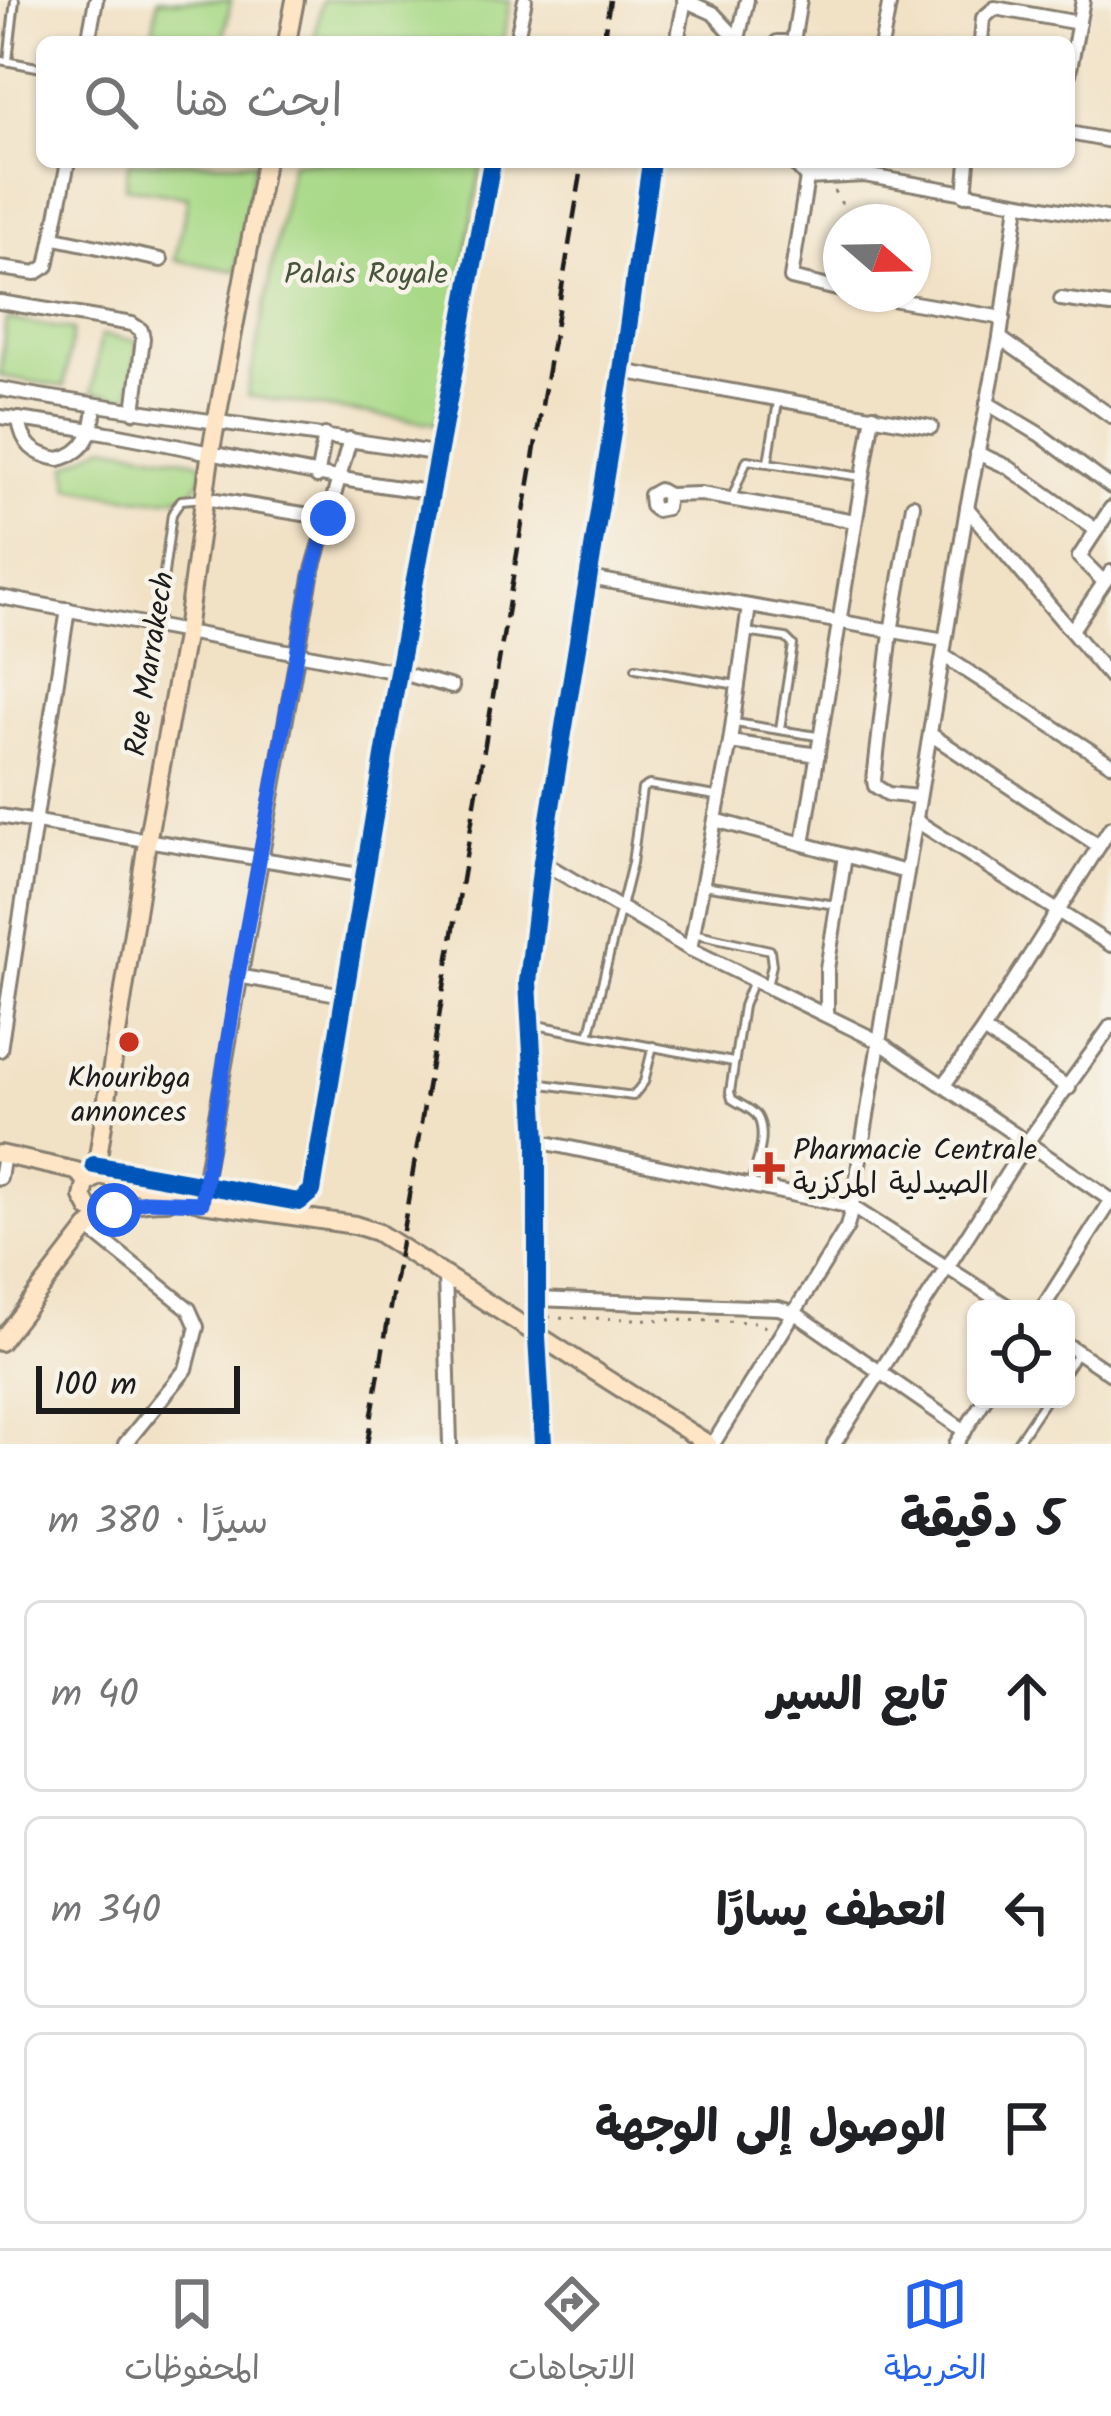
<!DOCTYPE html>
<html lang="ar">
<head>
<meta charset="utf-8">
<style>
  :root { --surface:#fff; --page:#f6f6f6; --text:#202124; --muted:#757577; --line:#e0e0e0; --accent:#2563eb }
  body { margin:0; font-family:Kalam,"Playpen Sans Arabic",sans-serif; background:var(--page); color:var(--text); direction:rtl }
  .controls { position:absolute; right:36px; bottom:36px; display:grid; overflow:hidden; border-radius:18px; box-shadow:0 3px 9px #0004 }
  .controls button { width:108px; height:108px; display:grid; place-items:center; padding:0; border:0; border-bottom:3px solid var(--line); background:var(--surface); color:var(--text); font:60px sans-serif }
  .compass { position:absolute; left:823px; top:204px; width:108px; height:108px; border-radius:50%; background:var(--surface); box-shadow:0 3px 9px #0004; rotate:110deg }
  .scale { position:absolute; left:36px; bottom:30px; width:204px; box-sizing:border-box; padding-left:12px; border:6px solid #1c1c1c; border-top:0; font-size:33px; line-height:42px; white-space:nowrap; color:#1c1c1c; -webkit-text-stroke:9px #f7f3e8; paint-order:stroke }
  .stop { position:absolute; width:36px; height:36px; margin:-27px; border:9px solid #2563eb; border-radius:50%; background:#fff }
  .stop.end { background:#2563eb; border-color:#fff; box-shadow:0 3px 12px #0008 }
  .list { margin:0; padding:0; list-style:none }
  h2 { display:flex; justify-content:space-between; align-items:center; height:156px; margin:0; padding:0 48px; font-size:51px }
  h2 small { font-size:39px; font-weight:400; color:var(--muted) }
  .list li { display:grid; grid-template-columns:78px 1fr auto; gap:36px; align-items:center; box-sizing:border-box; height:192px; margin:0 24px 24px; padding:0 24px; border:3px solid var(--line); border-radius:18px }
  .list b { display:block; font-size:45px; white-space:nowrap }
  .list em { font-size:39px; font-style:normal; color:var(--muted) }
  .icon { flex:none; width:66px; height:66px; fill:none; stroke:currentColor; stroke-width:2; stroke-linecap:round; stroke-linejoin:round }
  .map { position:relative; flex:none; width:1111px; height:1444px; overflow:hidden; direction:ltr }
  .search { position:absolute; background:var(--surface); box-shadow:0 3px 9px #0004; left:36px; right:36px; top:36px; height:132px; display:flex; align-items:center; gap:30px; box-sizing:border-box; padding:0 42px; border-radius:18px; color:var(--muted); font-size:45px }
  .sheet { height:804px; background:var(--surface) }
  nav { display:flex; justify-content:space-around; align-items:center; box-sizing:border-box; height:168px; border-top:3px solid var(--line); background:var(--surface); font-size:33px; color:var(--muted) }
  nav a { display:grid; justify-items:center; gap:6px }
  nav .on { color:var(--accent) }
  .map>svg:first-child { display:block }
  .green { fill:#a8d987; stroke:#627a52; stroke-width:3 }
  .lines { fill:none; stroke-linecap:round; stroke-linejoin:round }
  .lane-casing { stroke:#867e70; stroke-width:12 }
  .street-casing { stroke:#867e70; stroke-width:18 }
  .secondary-casing { stroke:#867e70; stroke-width:22 }
  .path { stroke:#867e70; stroke-width:3; stroke-dasharray:3 9; stroke-linecap:butt }
  .lane { stroke:#fff; stroke-width:6 }
  .street { stroke:#fff; stroke-width:12 }
  .secondary { stroke:#fde5c5; stroke-width:16 }
  .rail { stroke:#1c1c1c; stroke-width:4.5; stroke-dasharray:18 9; stroke-linecap:butt }
  .cycleway-casing { stroke:#f7f3e8; stroke-width:26 }
  .cycleway { stroke:#0057b8; stroke-width:18 }
  .route { stroke:#2563eb; stroke-width:15 }
  .poi-dot { fill:#c8321e; stroke:#f7f3e8; stroke-width:4.5 }
  .labels { text-anchor:middle; dominant-baseline:central; stroke-width:9; stroke-linejoin:round; paint-order:stroke }
  .park-label { font-size:30px; fill:#46553c; stroke:#f7f3e8 }
  .street-label { font-size:30px; fill:#1c1c1c; stroke:#f7f3e8 }
  .poi-label { font-size:30px; fill:#1c1c1c; stroke:#f7f3e8 }
</style>
</head>
<body>
<div class="map">
<svg width="1111" height="1444" viewBox="0 0 1111 1444">
  <rect width="100%" height="100%" fill="#f7f3e8"/>
  <filter id="ink" filterUnits="userSpaceOnUse"><feTurbulence type="fractalNoise" baseFrequency=".00833" numOctaves="2"/><feDisplacementMap in="SourceGraphic" scale="24" xChannelSelector="R" yChannelSelector="G"/><feConvolveMatrix kernelMatrix="1 2 1 2 8 2 1 2 1" color-interpolation-filters="sRGB"/></filter>
  <filter id="wash" filterUnits="userSpaceOnUse"><feTurbulence type="fractalNoise" baseFrequency=".004" numOctaves="4" result="noise"/><feDisplacementMap in="SourceGraphic" scale="48" xChannelSelector="R" yChannelSelector="G"/><feGaussianBlur stdDeviation="2.7" result="paint"/><feColorMatrix in="noise" values="0 0 0 0 0 0 0 0 0 0 0 0 0 0 0 0 0 1.4 0 .05"/><feComposite in="paint" operator="in"/></filter>
  <g filter="url(#wash)">
    <rect width="100%" height="100%" fill="#f1e1c5"/>
    <g class="green">
      <path d="M158,0h73l-8,42h-72z"/>
      <path d="M322,0h188l-7,42h-189z"/>
      <path d="M129,162h126l-19,109 -61,-11 13,-63 -63,-10z"/>
      <path d="M292,162h190l-45,262 -190,-28z"/>
      <path d="M6,319l67,11 -9,57 -64,-11z"/>
      <path d="M101,335l37,6 -9,57 -37,-6z"/>
      <path d="M105,445l92,16 7,5c-2,6 -2,13 -6,18 -17,29 -98,8 -128,4l-3,-22z"/>
    </g>
  </g>
  <g filter="url(#ink)">
    <g class="lines">
      <g class="lane-casing">
        <g id="lane">
          <path d="M0,60l42,8"/>
          <path d="M8,61l7,-61"/>
          <path d="M768,462l10,-60"/>
          <path d="M732,498l15,-38 115,17"/>
          <path d="M157,625l15,-111 9,-14 23,-2"/>
          <path d="M746,632l40,6 7,7 -13,84"/>
          <path d="M636,668l101,17"/>
          <path d="M735,723l82,13"/>
          <path d="M703,885l133,20"/>
          <path d="M693,933l77,17 2,15 -5,21"/>
          <path d="M531,1024l202,38"/>
          <path d="M590,1032l42,-169 10,-74 7,-4 67,11"/>
          <path d="M535,1083l98,13 11,-14 9,-36"/>
          <path d="M750,1186c5,-19 19,-51 7,-70 -5,-7 -18,-12 -25,-17l-2,-7 13,-86 9,-23"/>
          <path d="M1066,1370l10,-15"/>
          <path d="M1016,1444l30,-45"/>
        </g>
      </g>
      <g class="street-casing">
        <g id="street">
          <path d="M684,0l29,13 27,29"/>
          <path d="M738,39l9,-39"/>
          <path d="M88,42l8,-42"/>
          <path d="M516,42l9,-42"/>
          <path d="M677,42l8,-42"/>
          <path d="M777,42h7"/>
          <path d="M793,42l7,-42"/>
          <path d="M882,42l8,-42"/>
          <path d="M981,42l2,-24 12,-10 84,15"/>
          <path d="M1069,74l14,-74"/>
          <path d="M1069,133l42,8"/>
          <path d="M793,162l14,16 57,-3 247,44"/>
          <path d="M807,178l-16,100 50,12"/>
          <path d="M965,195l3,-33"/>
          <path d="M55,238l106,22"/>
          <path d="M0,268l36,5 11,-7 21,-104"/>
          <path d="M862,294l141,24"/>
          <path d="M1061,299l50,7"/>
          <path d="M0,302l132,22 9,6 2,8 -9,74"/>
          <path d="M1000,338l111,78"/>
          <path d="M622,371l309,56"/>
          <path d="M0,389c146,27 293,40 439,65"/>
          <path d="M987,403l52,31 72,53"/>
          <path d="M0,417c146,16 286,58 431,75"/>
          <path d="M19,419c3,25 15,36 40,40 28,-7 34,-27 36,-53"/>
          <path d="M977,453l31,14 88,63"/>
          <path d="M317,477l8,-42"/>
          <path d="M668,495l-2,13 -10,2 -5,-4 -1,-11 9,-5 9,5 33,-1 154,27"/>
          <path d="M204,498l124,20"/>
          <path d="M913,505l-22,127 -17,148 1,6 13,8 30,3"/>
          <path d="M967,508l144,170"/>
          <path d="M589,578l356,62"/>
          <path d="M1104,582l-25,-25 32,-49"/>
          <path d="M0,597l398,75 54,15"/>
          <path d="M1072,630l39,-58"/>
          <path d="M944,656l167,108"/>
          <path d="M930,734l169,112"/>
          <path d="M730,742l88,13"/>
          <path d="M0,816l365,60"/>
          <path d="M715,820l191,52"/>
          <path d="M915,820l196,125"/>
          <path d="M803,844l70,-429"/>
          <path d="M542,862l148,87 188,92 233,159"/>
          <path d="M690,949l40,-207 19,-136"/>
          <path d="M238,976l105,19"/>
          <path d="M827,1015v-46l18,-113"/>
          <path d="M983,1030l86,58"/>
          <path d="M0,1050l68,-441"/>
          <path d="M944,1085l39,-55 128,-203"/>
          <path d="M537,1141l315,66 -5,20 -134,217"/>
          <path d="M94,1165l205,37 13,-11 86,-519 94,-510"/>
          <path d="M0,1178l4,-23"/>
          <path d="M203,1189l108,-612 39,-138"/>
          <path d="M88,1228l101,81 8,18 -11,42 -61,75"/>
          <path d="M445,1274l5,170"/>
          <path d="M536,1299l242,9 17,5 170,118"/>
          <path d="M1012,1309l-160,-102 115,-699 33,-170 18,-134"/>
          <path d="M1042,1309l69,-108"/>
          <path d="M1066,1344l45,30"/>
          <path d="M543,1444l-6,-108v-195l-9,-159 14,-120 80,-491 29,-209"/>
          <path d="M834,1444l194,-303 83,-115"/>
          <path d="M956,1444l29,-45"/>
        </g>
      </g>
      <g class="secondary-casing">
        <g id="secondary">
          <path d="M287,42l8,-42"/>
          <path d="M0,1154l76,17 12,10"/>
          <path d="M95,1176l52,-334 39,-211 25,-181 54,-288"/>
          <path d="M105,1213l-15,-3 -7,-13 3,-13 14,-9 102,28 153,22 22,7 331,212"/>
          <path d="M0,1342l88,-114c24,-21 47,-27 79,-27"/>
        </g>
      </g>
      <g class="path">
        <path d="M834,191l19,31"/>
        <path d="M548,1317l210,5 11,8"/>
      </g>
      <use href="#lane" class="lane"/>
      <use href="#street" class="street"/>
      <use href="#secondary" class="secondary"/>
      <g class="rail">
        <path d="M603,42l7,-42"/>
        <path d="M367,1444l216,-1282"/>
      </g>
      <g class="cycleway-casing">
        <g id="cycleway">
          <path d="M94,1165l205,37 13,-11 86,-519 94,-510"/>
          <path d="M543,1444l-6,-108v-195l-9,-159 14,-120 80,-491 29,-209"/>
        </g>
      </g>
      <use href="#cycleway" class="cycleway"/>
    </g>
  </g>
  <g class="lines" filter="url(#ink)">
    <path class="route" d="M114,1210l32,-9 56,2 36,-227 73,-399 17,-59"/>
  </g>
  <g class="poi-dot">
    <circle cx="129" cy="1042" r="12"/>
    <path d="M763 1150h12v12h12v12h-12v12h-12v-12h-12v-12h12z"/>
  </g>
  <g class="labels">
    <g class="park-label">
      <text x="366" y="275">Palais Royale</text>
    </g>
    <g class="street-label">
      <text transform="translate(151 664) rotate(-81)">Rue Marrakech</text>
    </g>
    <g class="poi-label">
      <text x="129" y="1079">Khouribga<tspan x="129" dy="34">annonces</tspan></text>
      <text x="793" y="1151" text-anchor="start">Pharmacie Centrale<tspan x="793" dy="34">الصيدلية المركزية</tspan></text>
    </g>
  </g>
</svg>
<div class="controls">
<button><svg class="icon" aria-label="locate" viewBox="0 0 24 24"><circle cx="12" cy="12" r="6"/><path d="M12 2v4M12 18v4M2 12h4M18 12h4"/></svg></button>
</div>
<svg class="compass" viewBox="-18 -18 36 36"><path d="M0-13l5 13h-10z" fill="#e53935"/><path d="M0 13l5-13h-10z" fill="#757577"/></svg>
<div class="scale">100 m</div>
<div class="stop" style="left:114px;top:1210px"></div>
<div class="stop end" style="left:328px;top:518px"></div>
<div class="search"><svg class="icon" aria-label="search" viewBox="0 0 24 24"><circle cx="10" cy="10" r="6"/><path d="M15 15l6 6"/></svg>ابحث هنا</div>
</div>
<section class="sheet">
<h2>5 دقيقة<small>سيرًا · 380 m</small></h2>
<ul class="list">
<li><svg class="icon" aria-label="ahead" viewBox="0 0 24 24"><path d="M12 20V5M6 11l6-6 6 6"/></svg><div><b>تابع السير</b></div><em>40 m</em></li>
<li><svg class="icon" aria-label="left" viewBox="0 0 24 24"><path d="M17 20v-9H6M10 6l-5 5 5 5"/></svg><div><b>انعطف يسارًا</b></div><em>340 m</em></li>
<li><svg class="icon" aria-label="arrive" viewBox="0 0 24 24"><path d="M6 21V4h12l-3 4 3 4H6"/></svg><div><b>الوصول إلى الوجهة</b></div></li>
</ul>
</section>
<nav>
<a class="on"><svg class="icon" aria-label="map" viewBox="0 0 24 24"><path d="M3 6l6-2 6 2 6-2v14l-6 2-6-2-6 2zM9 4v14M15 6v14"/></svg>الخريطة</a>
<a><svg class="icon" aria-label="directions" viewBox="0 0 24 24"><path d="M12 3l9 9-9 9-9-9zM9 14v-3h6M13 9l2 2-2 2"/></svg>الاتجاهات</a>
<a><svg class="icon" aria-label="saved" viewBox="0 0 24 24"><path d="M7 4h10v16l-5-4-5 4z"/></svg>المحفوظات</a>
</nav>
</body>
</html>
